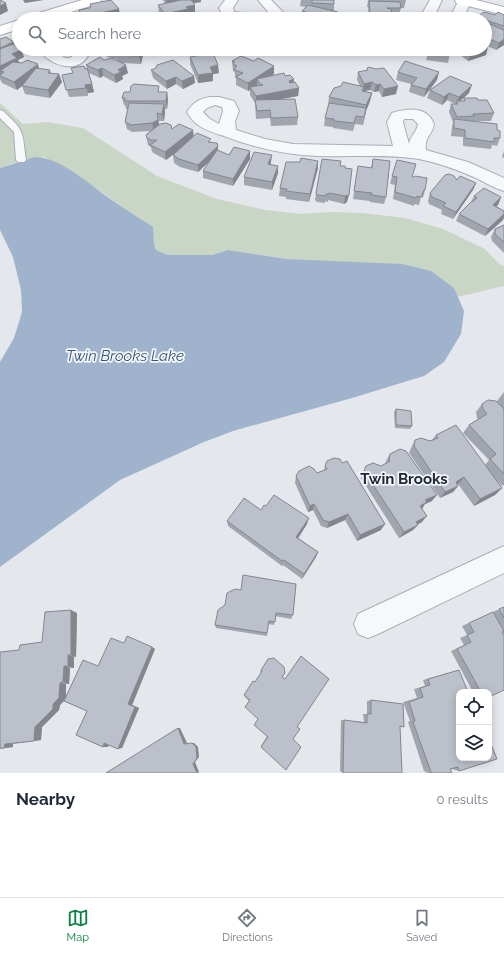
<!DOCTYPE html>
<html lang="en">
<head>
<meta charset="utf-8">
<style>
  :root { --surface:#fff; --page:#f6f6f7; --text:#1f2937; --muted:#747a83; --line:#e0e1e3; --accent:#0b8043 }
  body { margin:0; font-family:Raleway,sans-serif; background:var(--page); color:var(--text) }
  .controls { position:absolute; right:12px; bottom:12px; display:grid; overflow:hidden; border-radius:8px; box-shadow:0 2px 10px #0003 }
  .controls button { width:36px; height:36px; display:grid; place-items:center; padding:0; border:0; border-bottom:1px solid var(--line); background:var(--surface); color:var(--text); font:20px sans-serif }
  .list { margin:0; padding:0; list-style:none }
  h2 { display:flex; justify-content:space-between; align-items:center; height:52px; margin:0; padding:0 16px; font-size:17px }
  h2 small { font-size:13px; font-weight:400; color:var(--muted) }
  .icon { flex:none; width:22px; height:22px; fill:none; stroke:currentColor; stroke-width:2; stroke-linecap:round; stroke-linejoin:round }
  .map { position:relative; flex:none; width:504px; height:773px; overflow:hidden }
  .search { position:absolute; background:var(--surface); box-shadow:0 2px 10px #0003; left:12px; right:12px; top:12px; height:44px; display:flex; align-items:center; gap:10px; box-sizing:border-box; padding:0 14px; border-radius:22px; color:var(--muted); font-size:15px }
  .sheet { height:124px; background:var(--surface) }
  nav { display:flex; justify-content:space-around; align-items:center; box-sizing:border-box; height:56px; border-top:1px solid var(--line); background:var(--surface); font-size:11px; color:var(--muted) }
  nav a { display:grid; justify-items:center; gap:2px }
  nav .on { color:var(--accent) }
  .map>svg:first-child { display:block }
  .green { fill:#c9d6c5 }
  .water { fill:#9fb4cc }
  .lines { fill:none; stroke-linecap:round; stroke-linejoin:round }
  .lane-casing { stroke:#a9aeb7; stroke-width:2 }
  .street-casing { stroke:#a9aeb7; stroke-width:2 }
  .secondary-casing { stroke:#a9aeb7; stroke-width:2 }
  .lane { fill:#f7f8fa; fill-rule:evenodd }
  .street { fill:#f7f8fa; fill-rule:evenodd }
  .secondary { fill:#fff; fill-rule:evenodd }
  .wall { fill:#a1a5ae }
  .shaded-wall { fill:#83868d }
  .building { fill:#bbc0ca; stroke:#83868d }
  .labels { text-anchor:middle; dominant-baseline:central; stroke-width:3.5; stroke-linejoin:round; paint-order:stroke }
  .water-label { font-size:15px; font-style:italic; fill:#34527a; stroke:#f4f6f9 }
  .neighbourhood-label { font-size:15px; font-weight:bold; fill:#1d2536; stroke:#f4f6f9 }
</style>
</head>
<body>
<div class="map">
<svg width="504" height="773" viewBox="0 0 504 773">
  <rect width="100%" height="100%" fill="#e4e7ec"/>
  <path class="green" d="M0,103l23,21 24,-2 36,6 74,48 60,23 48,11 36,4 29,-2 32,1 43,5 38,11 42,20 14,15 5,2v20l-47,11 -3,-9 -112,-25 -56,-4 -58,-9 -16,5h-44l-12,-5 -2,-6 -2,-17 -74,-51 -34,-19 -25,4 -19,7z"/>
  <path class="water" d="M35,157c25,0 54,27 74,41 14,10 29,19 44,29l1,17 2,6 12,5h44l16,-5 58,9 116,5 29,7 23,17 10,23 -3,23 -17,28 -20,14 -72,22 -119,33 -29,11 -84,38 -120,87v-205l14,-24 8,-26 -1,-22 -8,-33 -13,-27v-62z"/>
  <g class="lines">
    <g class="lane-casing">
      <path id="lane" d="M0,110l3,1c22,20 19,20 23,49l-2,2h-6l-2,-2 -2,-28 -14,-14z"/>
    </g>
    <g class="street-casing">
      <g id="street">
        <path d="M225,0h13l-5,8 1,4 27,3 8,-2 -11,-13h13l12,12 -5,7h-49l-5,-1 -5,-10z"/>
        <path d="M430,0h12l-9,19h-14z"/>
        <path d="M459,0l12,1 -8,18h-14z"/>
        <path d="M38,49c4,0 10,-1 14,0 9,2 12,16 23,5l-4,-5h14l4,5c-11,22 -40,11 -51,-5z"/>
        <path d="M210,97h9l15,4 5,10 -4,10 1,9 29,9 28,5 100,2 -6,-24 5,-9c16,-5 35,-7 42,11 -2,12 -10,13 -8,26l42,12 36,16v13c-10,-3 -18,-8 -28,-13 -18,-8 -37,-15 -57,-19 -33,-5 -67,-2 -100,-3 -33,-1 -64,-8 -95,-20 -16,-5 -29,-9 -37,-24 6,-10 12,-13 23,-15zM215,105l7,2 1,4 -4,13 -9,-5 -7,-7 4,-4zM404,119h9l5,5c-1,8 -8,12 -9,20l-6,-22z"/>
        <path d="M504,546v27l-126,61 -10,4 -10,-4 -4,-10 4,-10z"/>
      </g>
    </g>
    <g class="secondary-casing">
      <g id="secondary">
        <path d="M82,0h19l-1,3 -52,16h-21l2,-3z"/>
        <path d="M455,0h21l28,7v8l-48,-12z"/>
        <path d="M19,20v9l-19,6v-9z"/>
      </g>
    </g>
    <use href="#lane" class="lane"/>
    <use href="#street" class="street"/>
    <use href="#secondary" class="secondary"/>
  </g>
  <g class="wall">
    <path d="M163,0h38v2l-7,1 1,9 -6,2 3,2 16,3h-44l-5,-6 -1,-8 7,-1z"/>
    <path d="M301,0h33v11l8,8h-38l-3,-1 1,-7 4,-4 -6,-1z"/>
    <path d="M368,0h38l-2,8h-3l-2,7 3,4h-37v-2h4l-1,-10h-1z"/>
    <path d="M90,4l29,8 5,7h-42l-3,-9 10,-2h1z"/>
    <path d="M504,15v30l-8,5 -9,-4 -1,9 -18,6 -14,-11 1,-1h30v-30h-8v-2z"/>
    <path d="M0,39l14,3v3l7,5 3,7 -6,3 1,3 20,6 11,1 1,3 8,1 3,8 -12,16 -25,-4 -3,-8 2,-2 -7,6 -15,-7 -2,-4z"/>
    <path d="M106,49h37l1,2 -3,13 -19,-1 6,10 -6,3 1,3 -7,4 -13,-7 -3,2 -11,-5 5,19 -6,1v3l-19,1 -7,-22 10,-2 15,-5 -1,-3 18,-5h13v-1l-10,-2z"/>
    <path d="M244,49h14v1z"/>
    <path d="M393,49h21l-5,6 -7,-3 -2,2 -7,-3z"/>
    <path d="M429,49h22l-3,14 -22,-3z"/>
    <path d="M190,57l29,16 -6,1v7l-15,2 -8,-19z"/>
    <path d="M232,61l42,13 -3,2h14l14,12 -1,8 -19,3 19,18 -1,8 -26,1 -1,-8 -14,1 -1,-16 -5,-8v-5l-2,1 -12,-6v-7h-1v-5l-2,-2z"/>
    <path d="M367,69l29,25 -14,3 -3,-6 -5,1 -4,-2 -6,1 8,2 -2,8 -4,10 -3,14 -8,-1 -2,7 -20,-3v-1l-9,-1 1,-8 4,-13h-1l1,-8 31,-11 -3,-6 1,-8 8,-1z"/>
    <path d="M151,70l43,6 1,7 -12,6 -7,-5 -9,5 -14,-11z"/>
    <path d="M398,72l39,8 -13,17 -15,-5 2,-8 -15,-4z"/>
    <path d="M430,90l39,3 -9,8h3l1,-3 14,2 16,13 -3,8h-18l24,9 3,8 -3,8 -5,-1 -1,4 -28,-3v-9l-12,-1 1,-9 1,-5 -4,-10 2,-8h4l-8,-4 -5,5 -15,-7z"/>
    <path d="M160,92h7l1,8 -1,9h-2v2l-1,10h-5v4l34,12 18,5 7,4v5l11,4 21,-4v8l-17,27 -30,-8v-7l5,-8 -10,9 -18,-5 -6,-4 -1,-8 9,-8 -16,13 -14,-8 -1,-5 -3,-2 -2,-10 4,-4 -18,1 -5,-3 -2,-7 3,-13h-2l-1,-4h-1l-2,-7z"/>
    <path d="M504,151v7l-2,-1z"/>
    <path d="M373,159l13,38 -2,7 -14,-2v-1l-17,-2 4,-26 14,-5z"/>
    <path d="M318,161v7l-9,34 -23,-3v-2l-7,-1 1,-8 20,-26z"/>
    <path d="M271,162v2l7,9 -6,17 -28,-5v-8z"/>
    <path d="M340,166l5,2 2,34 -3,2 -16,-4v2l-3,-1v2l-8,-1 -2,-2 1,-7z"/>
    <path d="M392,176l20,1 13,13 -2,8 -2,-1 -2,8 -5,-1v2l-21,-7 2,-14 -5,-1z"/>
    <path d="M457,180l19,3 -3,7 -20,29 -12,-5 1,-4 -13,-6 -1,-3 2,-8z"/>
    <path d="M474,196l27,1 -3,8 -2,1 8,5v6l-1,3 -18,16 -29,-15 3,-7 12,-12z"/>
    <path d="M504,225v28l-12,-12 -1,-4 4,-8z"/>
    <path d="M504,392v93l-2,1 -6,-7 6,9 -7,7 -21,11 -16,-22v2l-5,6 -13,6 -31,-45 2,-5 4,-8 15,1 2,-1 4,-5 49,30 4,-5 -26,-27 6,-8 9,-6 -1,-1 -1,-6 6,-8 15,-2v-1z"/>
    <path d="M396,409l16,17 -2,3 -15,-1 -1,-16z"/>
    <path d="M390,454l42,47 -7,3 -3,5v13l-4,2 -5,6 -14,8 -38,-60 5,-12h15l4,-2 1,-3z"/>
    <path d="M325,466l56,64 -24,11 -12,-21 -18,8 -6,-2 -8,-16 -5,2 -13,-29 1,-7 21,-3 7,-2z"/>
    <path d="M266,506l41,18 -9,14 20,14 -2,5 -14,22 -19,-14 -1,1 -54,-40 -1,-5 34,-11z"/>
    <path d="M225,605l68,10 -2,4 -16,-3 -1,9 -6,-1 -1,12 -51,-8 -1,-3z"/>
    <path d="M504,607v83l-15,2h-16l-22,-41 13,-6 -4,-7 7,-3 -5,-9z"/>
    <path d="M77,613l-1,44h-2v11h-4l-1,16h-3v14l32,-32 26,-23 28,4 3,2 -23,56 7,3 -17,40 -14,-3v2l-21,-36 -23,-10 -4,4 -1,5 -17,17 -1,13 -28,4v3l-13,2v-97l19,-2 23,-8z"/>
    <path d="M261,670l21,7 3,2h44l-68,68v-1l6,-10 -9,-17 -12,-12h-1l4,-6 -5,-5v-1l11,-13 7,-9 -2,-1z"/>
    <path d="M459,670v101l-7,-2h-2l2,4h-24l-4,-2 -16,-49 2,-1 -7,-19 14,-4 -3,-9 11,-3 -2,-6z"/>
    <path d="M371,700l33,27h-4l-57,46 -3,-2 1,-51 23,2 -1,-8h4v-13z"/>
  </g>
  <g class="shaded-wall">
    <path d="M23,0h21l-19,3z"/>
    <path d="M166,0h35v2l-34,5z"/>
    <path d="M6,3l2,8 -8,4v-9z"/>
    <path d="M195,5v7l-22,6v1h-7l-1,-5 21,-7z"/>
    <path d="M119,9l1,8 -37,2 -1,-2z"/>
    <path d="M392,12l-2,7h-17l1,-5z"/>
    <path d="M504,39v6l-8,5 3,-7z"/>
    <path d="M14,42l2,8 -16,7v-9z"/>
    <path d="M488,47l-2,8 -18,6 3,-8 11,-4h3v-1z"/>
    <path d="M141,49h2l1,2 -3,13 -2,-8z"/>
    <path d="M272,49h21l-21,3z"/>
    <path d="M410,49h4l-5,6z"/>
    <path d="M21,50l3,7 -6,3 2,5 -16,7 -4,-1 2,3 -2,1v-9l12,-12z"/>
    <path d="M38,64l2,8 -23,18 -3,-8z"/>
    <path d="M126,65l2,8 -6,3 1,3 -7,4 -2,-8 4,-5z"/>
    <path d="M218,65l1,8 -6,1v7l-15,2v-8l12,-8z"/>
    <path d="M274,66v8l-14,9 -3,-4v6l-6,4 -1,-2v3l-2,1v-8z"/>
    <path d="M102,68l1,8 -3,2 -2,-8z"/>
    <path d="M439,72l-2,8 -13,17 2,-8z"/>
    <path d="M59,74l3,8 -12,16 -2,-8z"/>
    <path d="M194,76l1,7 -12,6 -1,-8z"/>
    <path d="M176,77v7l-9,5 -1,-8z"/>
    <path d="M294,79l-1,8 -4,-6z"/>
    <path d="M372,82l-2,8 -7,1 1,-7z"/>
    <path d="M92,84l2,8 -6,1 -3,-8z"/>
    <path d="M380,84l-1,7 -5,1 2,-7z"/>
    <path d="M472,85l-3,8 -12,11v-2l2,-5z"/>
    <path d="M398,86l-2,8 -14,3 2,-8z"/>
    <path d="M299,88l-1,8 -42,8v-8z"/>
    <path d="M167,92l1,8 -1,9 -1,-8z"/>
    <path d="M372,93l-2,8 -4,10 -3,14 3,-20z"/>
    <path d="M449,93l-2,7 -5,5 2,-8z"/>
    <path d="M164,104l1,7 -1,10 -2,-7z"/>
    <path d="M158,120l2,7 -6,4 -2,-8z"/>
    <path d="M193,130l1,8 -28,22 -1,-8z"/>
    <path d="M218,146v7l-20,19v-7z"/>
    <path d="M250,151v8l-17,27v-7z"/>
    <path d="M272,155l-1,7 -3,9v-7z"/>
    <path d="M318,161v7l-9,34 1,-8z"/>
    <path d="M278,166v7l-6,17v-8z"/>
    <path d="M476,183l-3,7 -20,29 3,-7z"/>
    <path d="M349,195l-2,7 -3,2 1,-8z"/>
    <path d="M501,197l-3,8 -8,7 3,-7z"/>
    <path d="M504,214v3l-1,3 -18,16 3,-7z"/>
    <path d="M464,477l-6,7 -8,4 6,-6z"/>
    <path d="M458,486l-5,6 -13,6 5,-6z"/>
    <path d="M502,488l-7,7 -21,11 6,-7z"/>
    <path d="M437,495l-5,6 -7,3 -3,5 -2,-3 5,-6z"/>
    <path d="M314,504l-1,6 -5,2 2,-6z"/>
    <path d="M348,514l-3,6 -18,8 2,-6z"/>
    <path d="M427,516l-5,6 -11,6 5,-6z"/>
    <path d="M309,518l-2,6 -12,19 1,-6z"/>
    <path d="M385,524l-4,6 -24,11 3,-6z"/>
    <path d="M418,525l-5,5 -14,8 5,-6z"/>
    <path d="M318,552l-2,5 -14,22 2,-5z"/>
    <path d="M71,610l6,3 -1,44 -5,-2z"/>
    <path d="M152,647l3,2 -23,56 7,3 -17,40 -4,1 10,-45z"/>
    <path d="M68,655l6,2v11l-6,-2z"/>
    <path d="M64,666l6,2 -1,16 -6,-2z"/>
    <path d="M60,683l6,1v15l-6,6 -1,5 -17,17 -1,13 -7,1 1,-14 18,-23z"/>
    <path d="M178,728h2l7,15 -3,1z"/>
    <path d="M104,743h5l-1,4h-5z"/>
    <path d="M192,743h2l4,4 1,10 -4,5 4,10 -1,1h-1l-4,-9z"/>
    <path d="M5,744h8v3l-9,1z"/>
  </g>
  <g class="building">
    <path d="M0,0l6,3 -6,3z"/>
    <path d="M111,0l8,9 -37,8 -3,-7 10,-2 2,-1 -1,-3z"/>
    <path d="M181,0h10l4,5 -9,2 2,2 -23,5 -7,-9z"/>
    <path d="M312,0h22v4l-22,-1z"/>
    <path d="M369,1l31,1 1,6h-14l4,1 1,3 -18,2v-1h-4z"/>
    <path d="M308,5l30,7 -1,3 5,2 -2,2h-27l-4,-1 2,-3 -3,-1 1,-1 -7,-2z"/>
    <path d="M120,12l4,7h-36v-1z"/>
    <path d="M187,12l5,4 7,-4 9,5 -3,2h-32h1l-1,-1z"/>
    <path d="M484,12l11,3 3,-3 6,3v11l-19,-6v-1h-3l-5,-2z"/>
    <path d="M399,14l3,5h-36l-1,-2z"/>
    <path d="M485,22l19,8v9l-5,4 -14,-6z"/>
    <path d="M6,37l8,5 -14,6v-9z"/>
    <path d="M13,44l6,4v1l2,1 -9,4 5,4 -17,8v-17z"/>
    <path d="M485,45l3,2 -3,1z"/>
    <path d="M106,49h35l-2,7 -23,-1 2,-4z"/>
    <path d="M429,49h22l-1,6 -22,-3z"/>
    <path d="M465,49h18l-12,4z"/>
    <path d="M213,53l5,12 -8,2 3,6 -15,2 -8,-18z"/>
    <path d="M241,56l13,5 4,-3 16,8 -26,17 -12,-6 7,-4 -8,-3v-2l2,-2 -4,-2 2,-2 -3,-1z"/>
    <path d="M100,57l4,3 8,-2 14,7 -8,5 3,2 -7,3 -12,-7 -4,2 -12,-5z"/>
    <path d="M27,60l11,4 -24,18 -14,-6v-1l4,-3 -4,-1 13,-9 9,1z"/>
    <path d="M173,60l21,16 -12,5 -6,-4 -10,4 -15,-11 5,-2 1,-3z"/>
    <path d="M405,61l34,11 -13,17 -15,-4 6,-7 -19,-6z"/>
    <path d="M84,66l1,3 2,-1 5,16 -7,1 1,3 -20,2 -4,-15 11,-2 -2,-5z"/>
    <path d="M368,67l8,2 8,-1 14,18 -14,3 -4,-5 -4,1 -4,-3 -8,2 -6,-12 10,-2 -1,-1z"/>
    <path d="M36,68l14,2 -2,3 11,1 -11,16 -26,-4z"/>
    <path d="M284,73l1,3 5,-1 4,4 -5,2 1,2 5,-1 4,6 -43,8 -6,-9 13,-2 -3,-1 -3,-5z"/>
    <path d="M450,76l22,9 -13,12 -10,-4 -5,4 -14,-7z"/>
    <path d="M343,82l21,5 -2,4 10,2 -6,12 -37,-8 5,-9 7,-2z"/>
    <path d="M134,84l25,2 -1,6h9l-1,9h-41v-3h-3l2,-6h6l1,-6z"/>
    <path d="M464,98h13l1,2h9l7,13 -21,1 1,2 -17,1 -6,-13h7l-2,-3h9z"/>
    <path d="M295,99l3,18 -27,1 -1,-8 -13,1 -2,-11z"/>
    <path d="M129,103l35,1 -2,10 -5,-1 1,7 -6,3 -21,2 -6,-3z"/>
    <path d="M329,103l37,5 -2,9 -8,-1 -2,7 -20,-2v-2l-9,-1z"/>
    <path d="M454,119l43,5v6l3,1v7h-6v4l-29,-4v-8l-11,-2z"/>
    <path d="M166,123l5,2 1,4 7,-5 14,6 -28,22 -15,-7 7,-5h-6l-4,-2 -1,-3 14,-11z"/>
    <path d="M197,133l14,6 -3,3 9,1 1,3 -20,19 -19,-6 -6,-4z"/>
    <path d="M234,147l16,4 -17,28 -30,-8 14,-21 12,5z"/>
    <path d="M254,152l18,3 -4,9 10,2 -6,16 -28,-5z"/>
    <path d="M301,158l17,3 -8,33 -24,-3 1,-2 -7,-1 6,-26h14z"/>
    <path d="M322,159l19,2 -1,5h5v2l7,1 -3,26 -4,1 -16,-3v1h-3v2l-9,-1 -1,-2z"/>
    <path d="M373,159l17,2 -4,36 -15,-2 1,-2 -18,-2 4,-25 14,2z"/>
    <path d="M397,160l19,4 -4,13h2l1,-1 12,2 -2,12h-1l-3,7 -4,-1 -1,2 -21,-6 2,-15 -5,-1z"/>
    <path d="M449,174l5,2 3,4 3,-4 16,7 -20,29 -13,-6 3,-3 -14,-6 -2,-4 15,-18z"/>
    <path d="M484,188l17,9 -8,8 11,6v3l-16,15 -29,-15 12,-12h1l5,-4 -3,-2z"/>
    <path d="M504,225v17l-9,-8v-5z"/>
    <path d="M488,400l8,1 8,8v65l-14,-15 6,-5 -27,-29 18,-11 -4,-5 -1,-5z"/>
    <path d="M396,409l15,2 1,15 -16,-1z"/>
    <path d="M456,425l46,63 -22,11 -16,-22 -8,5 2,4 -13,6 -31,-46 1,-6 6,-2 9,3 8,-3 -2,-3z"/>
    <path d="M400,449l6,2 31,44 -12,5 2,2 -7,4 7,10 -11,6 2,3 -14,7 -40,-61 2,-5 7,-3 8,3 9,-5 -1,-2 1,-5z"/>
    <path d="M334,458l6,1 2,4 5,-2 38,63 -25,11 -12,-21 -19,8 -6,-2 -9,-16 -4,2 -14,-30 3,-5 10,-5 5,3 3,4 10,-4 -2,-3 2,-5z"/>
    <path d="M274,495l35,23 -13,19 22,15 -14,22 -20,-14 -2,1 -55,-40 17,-23 17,12 3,-5 2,1z"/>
    <path d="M243,575l53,9 -3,31 -17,-2 -1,9 -6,-1 -2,12 -52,-8 3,-15 7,-5 2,-12 8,-4 6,1z"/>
    <path d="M504,607v11l-5,-9z"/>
    <path d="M71,610v45h-3v11h-4l-1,16 -3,1 -1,15 -6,6v5l-18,18 -1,14 -29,3 -1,4h-4v-96l19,-2 1,-5 22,-3 3,-30z"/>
    <path d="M493,612l11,19 -2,1 2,3v55l-15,7v-5h-8l-24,-43 14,-7 -4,-7 7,-3 -5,-9z"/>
    <path d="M127,636l25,11 -24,57 7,3 -17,42 -14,-6 -1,4 -27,-12 11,-24 -23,-10 19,-41 15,6 13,-28 13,5z"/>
    <path d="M301,656l28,23 -32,48 3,2 -7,10 8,8 -15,23 -25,-23 7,-10 -14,-12 4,-6 -13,-12 5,-7 -6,-5 9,-14 2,1 7,-11 -1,-1 7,-11 6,-1 10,9 1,6 -3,4 3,2z"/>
    <path d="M459,670l9,22h-9v66h30v-19l8,20 -38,12 -1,-4 -8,2 2,4h-21v-1l-18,-50 2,-1 -6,-19 14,-5 -3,-9 10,-3 -2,-6z"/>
    <path d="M371,700l32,4 1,23 -4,-1 2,47h-59l1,-53 23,3v-9h4z"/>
    <path d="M178,728l6,16 8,-1 4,4 1,11 -4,6 4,9h-91z"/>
  </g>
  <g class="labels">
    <g class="water-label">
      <text x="125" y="356">Twin Brooks Lake</text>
    </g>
    <g class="neighbourhood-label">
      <text x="404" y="479">Twin Brooks</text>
    </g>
  </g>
</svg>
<div class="controls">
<button><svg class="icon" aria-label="locate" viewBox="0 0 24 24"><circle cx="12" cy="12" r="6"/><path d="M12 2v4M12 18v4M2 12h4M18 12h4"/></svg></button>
<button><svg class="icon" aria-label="layers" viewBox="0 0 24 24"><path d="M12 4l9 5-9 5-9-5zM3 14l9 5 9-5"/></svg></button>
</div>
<div class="search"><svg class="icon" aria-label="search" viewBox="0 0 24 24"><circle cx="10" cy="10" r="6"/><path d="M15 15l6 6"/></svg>Search here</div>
</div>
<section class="sheet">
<h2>Nearby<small>0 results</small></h2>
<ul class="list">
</ul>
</section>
<nav>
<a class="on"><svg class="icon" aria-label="map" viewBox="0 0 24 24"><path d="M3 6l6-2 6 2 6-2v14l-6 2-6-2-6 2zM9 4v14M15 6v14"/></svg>Map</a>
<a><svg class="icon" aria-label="directions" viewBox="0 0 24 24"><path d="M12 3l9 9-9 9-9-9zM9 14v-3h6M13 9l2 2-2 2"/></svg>Directions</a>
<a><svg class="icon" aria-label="saved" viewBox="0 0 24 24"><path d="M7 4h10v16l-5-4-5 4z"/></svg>Saved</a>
</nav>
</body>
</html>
